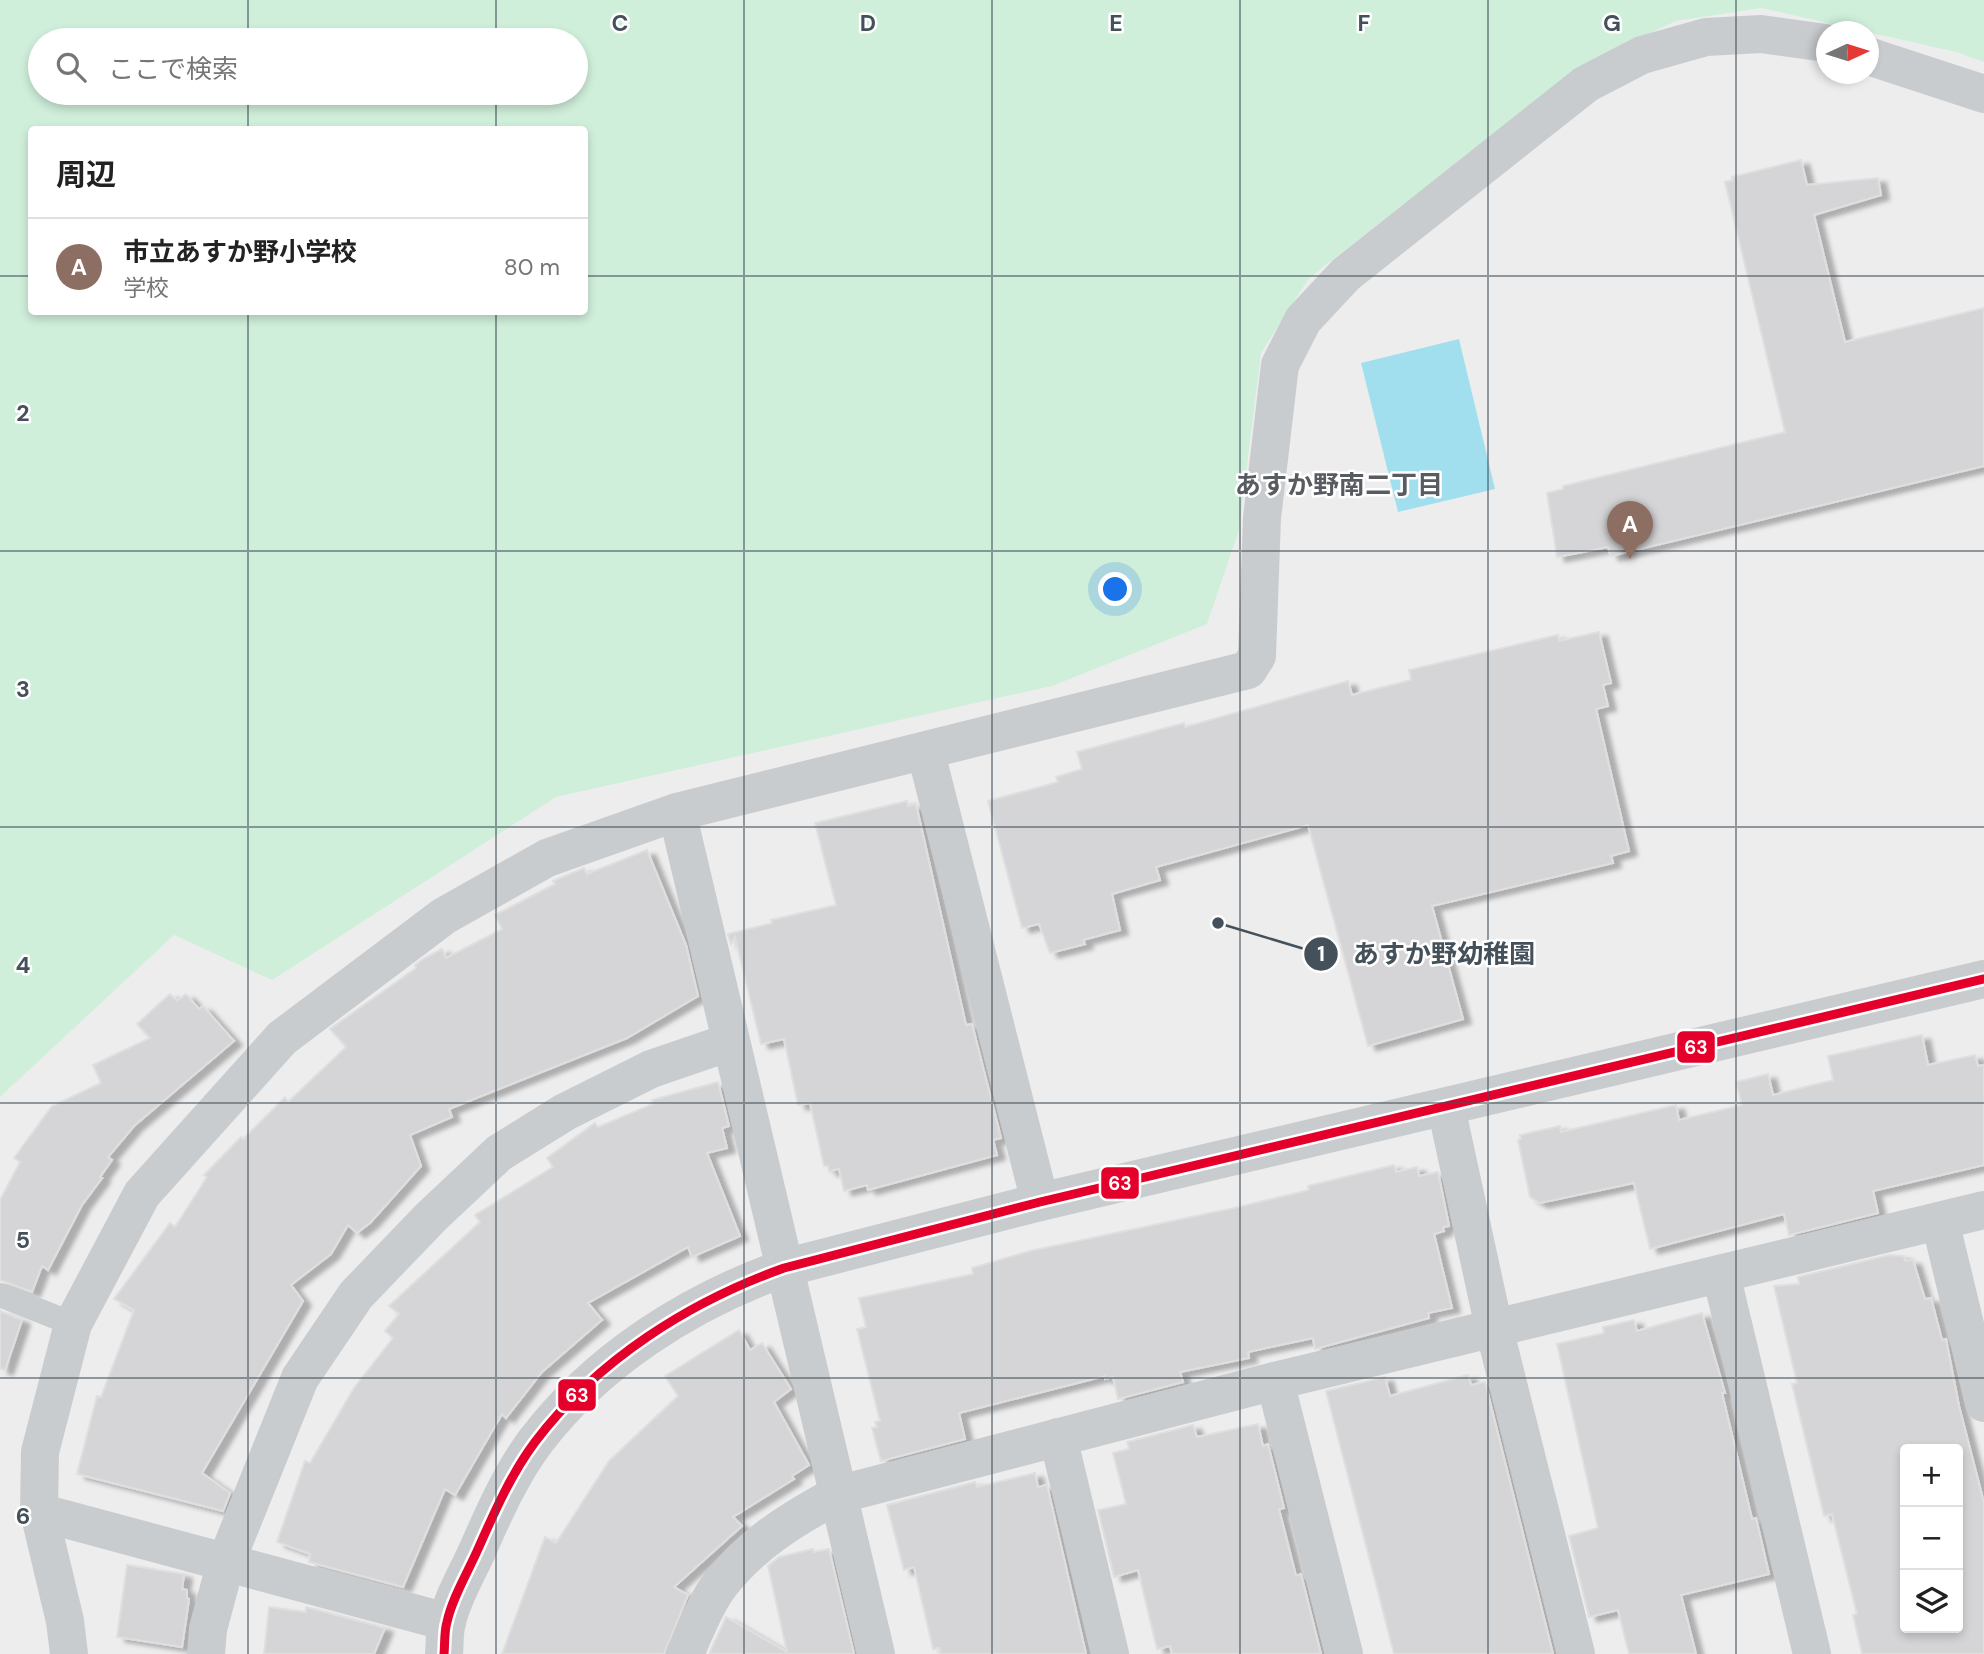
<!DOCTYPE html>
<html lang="ja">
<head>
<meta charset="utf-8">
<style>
  :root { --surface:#fff; --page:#f6f6f6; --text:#222; --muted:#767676; --line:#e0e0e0; --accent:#0b8043 }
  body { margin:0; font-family:"DM Sans","Noto Sans JP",sans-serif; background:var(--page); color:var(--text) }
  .controls { position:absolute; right:21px; bottom:21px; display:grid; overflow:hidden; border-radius:7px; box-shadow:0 4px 10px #0003 }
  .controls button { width:63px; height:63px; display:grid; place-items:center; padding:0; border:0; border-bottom:2px solid var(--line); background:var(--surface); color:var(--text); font:35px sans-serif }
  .compass { position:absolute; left:1816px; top:21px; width:63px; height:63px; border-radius:50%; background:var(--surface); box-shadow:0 4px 10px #0003; rotate:86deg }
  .you { position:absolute; left:1116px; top:590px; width:24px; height:24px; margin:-18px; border:5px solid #fff; border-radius:50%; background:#1a73e8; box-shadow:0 0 0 10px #1a73e833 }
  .badge { display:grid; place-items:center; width:46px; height:46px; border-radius:50%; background:var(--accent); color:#fff; font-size:23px; font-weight:700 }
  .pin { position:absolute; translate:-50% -58px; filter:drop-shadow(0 2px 4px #0008) }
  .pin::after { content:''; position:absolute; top:37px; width:24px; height:21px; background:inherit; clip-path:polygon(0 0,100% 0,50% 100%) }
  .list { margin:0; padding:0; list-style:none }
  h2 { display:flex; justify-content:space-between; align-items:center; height:91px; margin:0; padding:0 28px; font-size:30px }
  h2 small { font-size:23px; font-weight:400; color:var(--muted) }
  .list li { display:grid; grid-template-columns:46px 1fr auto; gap:21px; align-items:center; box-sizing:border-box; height:98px; padding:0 28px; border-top:2px solid var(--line) }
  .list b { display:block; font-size:26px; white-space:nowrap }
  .list p { margin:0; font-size:23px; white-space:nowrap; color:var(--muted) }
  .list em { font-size:23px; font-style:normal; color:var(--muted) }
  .icon { flex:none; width:38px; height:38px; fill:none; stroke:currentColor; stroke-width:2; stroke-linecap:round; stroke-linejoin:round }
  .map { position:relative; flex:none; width:1984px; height:1654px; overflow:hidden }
  .search { position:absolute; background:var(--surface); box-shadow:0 4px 10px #0003; left:28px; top:28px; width:560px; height:77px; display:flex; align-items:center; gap:18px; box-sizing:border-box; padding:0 24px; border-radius:38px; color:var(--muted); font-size:26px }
  .panel { position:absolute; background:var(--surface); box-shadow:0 4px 10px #0003; left:28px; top:126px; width:560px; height:189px; border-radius:7px }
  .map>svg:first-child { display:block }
  .green { fill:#d0efdb; fill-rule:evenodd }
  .water { fill:#a2dfee }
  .building { fill:#d5d5d7; stroke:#dfdfe0; stroke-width:2; fill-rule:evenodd; filter:url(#shadow) }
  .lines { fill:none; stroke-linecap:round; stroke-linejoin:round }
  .lane { stroke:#c9ccce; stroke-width:24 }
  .street { stroke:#c9ccce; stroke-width:38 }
  .bus-1-casing { stroke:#fff; stroke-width:14 }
  .bus-1 { stroke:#e4002b; stroke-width:9 }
  .grid { fill:none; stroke:#44505a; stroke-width:2; stroke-opacity:0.55 }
  .labels { text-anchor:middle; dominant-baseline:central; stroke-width:5; stroke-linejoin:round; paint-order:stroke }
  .neighbourhood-label { font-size:26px; font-weight:bold; fill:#585c61; stroke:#fff }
  .grid-label { font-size:23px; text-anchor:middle; font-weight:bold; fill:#44505a; stroke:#fff; stroke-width:5; stroke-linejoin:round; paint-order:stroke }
  .leader { fill:none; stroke:#44505a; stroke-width:2.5 }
  .callout-dot { fill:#44505a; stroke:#fff; stroke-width:2.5 }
  .mark-label { font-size:21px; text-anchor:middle; font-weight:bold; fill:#fff }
  .callout-label { font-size:26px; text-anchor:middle; font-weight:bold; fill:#44505a; stroke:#fff; stroke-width:5; stroke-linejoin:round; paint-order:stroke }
  .line-badge { stroke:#fff; stroke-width:2.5 }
  .badge-label { font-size:19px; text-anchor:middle; font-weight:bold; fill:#fff }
</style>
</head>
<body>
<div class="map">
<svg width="1984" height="1654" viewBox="0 0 1984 1654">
  <defs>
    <filter id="shadow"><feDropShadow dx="8" dy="4.5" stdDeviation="2" flood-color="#0004"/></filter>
  </defs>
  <rect width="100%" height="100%" fill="#eeeded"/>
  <path class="green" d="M0,0h1984v62l-28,-10 -195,-44 -85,13 -95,45 -272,212 -48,75 -22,177 -32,94 -155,62 -496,111 -284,183 -98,-45 -174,162zM40,40h536v53h-536zM32,130h552v182h-552z"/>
  <path class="water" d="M1459,339l36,150 -97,23 -37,-149z"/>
  <g class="building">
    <path d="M1801,160l6,25 71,-7 3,17 -67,20 31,127 139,-34v158l-373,90 -3,-9 -51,10 -10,-64 16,-4v-3l222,-54 -60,-250 8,-2 -1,-3z"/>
    <path d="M1599,632l12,51 -8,2 5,21 -12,3 33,142 -18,5 2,7 -181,43 31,113 -95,27 -60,-221 -152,42 4,13 -48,14 8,36 -37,10 2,4 -35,9 -11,-29 -17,4 -34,-127 70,-19 -2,-5 26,-8 -5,-17 107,-29 1,4 163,-46 4,14 59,-15 -2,-10 149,-35 1,6z"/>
    <path d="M907,801l1,5 8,-2 50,221 6,-1 29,114 -8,2 4,15 -129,35 -1,-5 -23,6 -5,-22 -10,2 -1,-5h-4l-14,-63 -12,2 -14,-66 -23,5 -26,-107 -4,7 -3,-10 44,-11 -1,-3 65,-15 -21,-82z"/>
    <path d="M647,850l39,95 12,51 -71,42 -178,71 3,8 -42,18 11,31 -51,57 -13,10 -9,-8 -17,29 -40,31 12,16 -101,172 28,20 -7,18 -146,-37 20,-78 4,1 33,-87 -20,-11 56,-76 5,4 32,-50 -3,-2 37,-38 2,2 42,-42 3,5 58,-55 -16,-18 86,-61 -1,-3 8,-6 19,-10 4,9 56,-29 -7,-14 60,-31 -2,-3 31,-13 3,6z"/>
    <path d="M170,994l7,7 9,-7 13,15 4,-3 31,35 -100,85 -26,31 4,3 -12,17 2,1 -20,27 -34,65 -6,-4 -10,26 -32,-12v-80l20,-38 -6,-4 38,-52 49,-23 -8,-18 57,-27 -13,-14z"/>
    <path d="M1922,1035l6,30 47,-10 3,11 6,-1v100l-111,26 5,22 -89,22 -5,-21 -134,35 -16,-66 -94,20 -10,-6 -12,-57 3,-1 -1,-4 40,-9 1,6 115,-27 3,15 63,-15 -6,-23 32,-8 5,21 60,-15 -5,-24z"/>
    <path d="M718,1082l11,44 -7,2 5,20 -20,5 33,83 -48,21 -4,-10 -100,56 14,17 -60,52 -36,46 -4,-4 -47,81 -10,-6 -42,98 -94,-25 1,-8 -33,-12 28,-81 5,2 44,-75 39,-50 -8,-7 14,-17 -10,-8 91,-84 -5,-7 78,-48 -6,-9 48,-35 3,4 55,-23 -1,-4z"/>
    <path d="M1394,1165l2,7 21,-5 2,9 19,-4 11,54 -6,1 1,4 -10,3 18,74 -24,5 1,5 -114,31 -2,-11 -65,14 1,6 -69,14 3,10 -65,17 -5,-22 -8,2v-3l-146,37 6,26 -84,22 -9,-33 5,-1 -2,-5 5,-1 -23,-92 9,-2 -7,-29 114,-24 -1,-6 58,-17 204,-43 75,-18 -1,-4z"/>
    <path d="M1889,1255l15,1 1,5 8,-1 12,39 6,-1 11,42 4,-1 13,67 25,97v151h-122l-9,-39 4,-1 -25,-100 -8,2 -32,-132 5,-1 -23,-97 25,-2 -1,-7zM1905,1449h53v179h-53z"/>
    <path d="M0,1311l22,9 -17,50 -5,-1z"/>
    <path d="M1702,1313l23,80h-3l30,126 4,-1 13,56 -88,21 15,59h-67l-11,-44 -29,7 -20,-81 29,-8 -41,-184 47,-11 -1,-6 31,-7 3,11z"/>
    <path d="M739,1330l11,20 12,-7 29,46 -17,13 35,63 -17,11 2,3 -61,38 9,9 -68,61 14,8 -24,59h-162l43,-117 11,6 53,-82 69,-65 -13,-20z"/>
    <path d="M1468,1375l3,10 14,-3 68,272h-159l-68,-263 59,-14 5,19z"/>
    <path d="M1258,1424l5,22 5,-2 16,64 -5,1 17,67 5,-2 20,80h-149l-2,-8 -13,3 -19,-79 -24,7 -16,-67 28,-6 -13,-51 16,-4 -2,-7 66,-17 4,12z"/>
    <path d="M1035,1473l3,14 9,-2 39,169h-146l-1,-6 -6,1 -19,-82 -10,3 -17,-65 88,-23 2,5z"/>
    <path d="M813,1549l1,3 15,-3 25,105h-145l17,-37 61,35 -19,-86 11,-9z"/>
    <path d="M127,1565l57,9 -2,15 5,1v8l2,1 -7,48 -65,-10z"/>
    <path d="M269,1607l37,5v-5l79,21 -11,26h-110z"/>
  </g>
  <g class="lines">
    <path class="lane" d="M0,1295l73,29"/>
    <g class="street">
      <path d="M1868,56l116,38"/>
      <path d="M926,753l114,449"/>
      <path d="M677,812l199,842"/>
      <path d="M1446,1107l48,221 82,326"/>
      <path d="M1940,1221l44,182"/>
      <path d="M1721,1274l91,380"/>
      <path d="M1275,1381l69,273"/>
      <path d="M1058,1437l52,217"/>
      <path d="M39,1512l408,110"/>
      <path d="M69,1654l-4,-33 -26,-109 1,-60 33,-128 69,-130 140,-156 162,-122 103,-58 130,-46 571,-142 9,-14 5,-138 18,-153 23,-45 43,-46 240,-190 56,-29 64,-18 55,-3 65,9"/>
      <path d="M206,1654l2,-25 18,-67 74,-184 56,-83 75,-78 68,-64 66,-41 86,-43 79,-27"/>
      <path d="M444,1654c1,-10 0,-22 3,-32 5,-24 21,-50 31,-73 16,-36 33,-75 57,-107 62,-82 154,-140 249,-174l256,-66 944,-223"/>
      <path d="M685,1654c10,-22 19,-48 34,-68 31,-41 73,-67 118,-91l438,-114 709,-171"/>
    </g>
    <g class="bus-1-casing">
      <path id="bus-1" d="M444,1654c1,-10 0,-22 3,-32 5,-24 21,-50 31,-73 16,-36 33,-75 57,-107 62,-82 154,-140 249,-174l256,-66 944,-223"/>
    </g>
    <use href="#bus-1" class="bus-1"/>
  </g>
  <path class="grid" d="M248,0v40M496,0v40M744,0v1654M992,0v1654M1240,0v1654M1488,0v1654M1736,0v1654M248,93v37M496,93v37M0,276h32M584,276h1400M248,312v1342M496,312v1342M0,551h1984M0,827h1984M0,1103h1984M0,1378h1984"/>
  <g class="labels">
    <g class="neighbourhood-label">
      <text x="1339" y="485">あすか野南二丁目</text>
    </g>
  </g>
  <g class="grid-label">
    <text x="620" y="31">C</text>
    <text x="868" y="31">D</text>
    <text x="1116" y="31">E</text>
    <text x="1364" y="31">F</text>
    <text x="1612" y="31">G</text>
    <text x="23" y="421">2</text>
    <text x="23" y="697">3</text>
    <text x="23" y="973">4</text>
    <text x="23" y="1248">5</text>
    <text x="23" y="1524">6</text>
  </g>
  <path class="leader" d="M1218 923L1321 954"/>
  <g class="callout-dot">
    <circle cx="1218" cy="923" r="7"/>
    <circle cx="1321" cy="954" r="18"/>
  </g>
  <g class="mark-label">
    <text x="1321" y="961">1</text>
  </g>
  <g class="callout-label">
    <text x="1444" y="963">あすか野幼稚園</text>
  </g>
  <g class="line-badge">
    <rect x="1676" y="1030" width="40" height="34" rx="7" fill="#e4002b"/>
    <rect x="1100" y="1166" width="40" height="34" rx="7" fill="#e4002b"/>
    <rect x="557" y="1378" width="40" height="34" rx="7" fill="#e4002b"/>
  </g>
  <g class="badge-label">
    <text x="1696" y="1054">63</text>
    <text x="1120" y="1190">63</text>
    <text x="577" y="1402">63</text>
  </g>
</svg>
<div class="controls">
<button>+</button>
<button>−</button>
<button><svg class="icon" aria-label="layers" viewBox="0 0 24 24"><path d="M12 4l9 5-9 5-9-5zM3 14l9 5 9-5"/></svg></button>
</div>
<svg class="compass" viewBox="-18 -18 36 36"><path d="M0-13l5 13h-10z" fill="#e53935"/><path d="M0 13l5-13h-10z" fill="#767676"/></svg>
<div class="you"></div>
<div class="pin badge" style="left:1630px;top:559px;background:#8d6e63">A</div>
<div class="search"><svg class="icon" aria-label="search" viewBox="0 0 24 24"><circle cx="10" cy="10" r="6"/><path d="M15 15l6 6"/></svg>ここで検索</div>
<section class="panel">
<h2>周辺<small></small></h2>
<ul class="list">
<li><span class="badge" style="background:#8d6e63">A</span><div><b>市立あすか野小学校</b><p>学校</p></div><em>80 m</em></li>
</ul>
</section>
</div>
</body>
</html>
